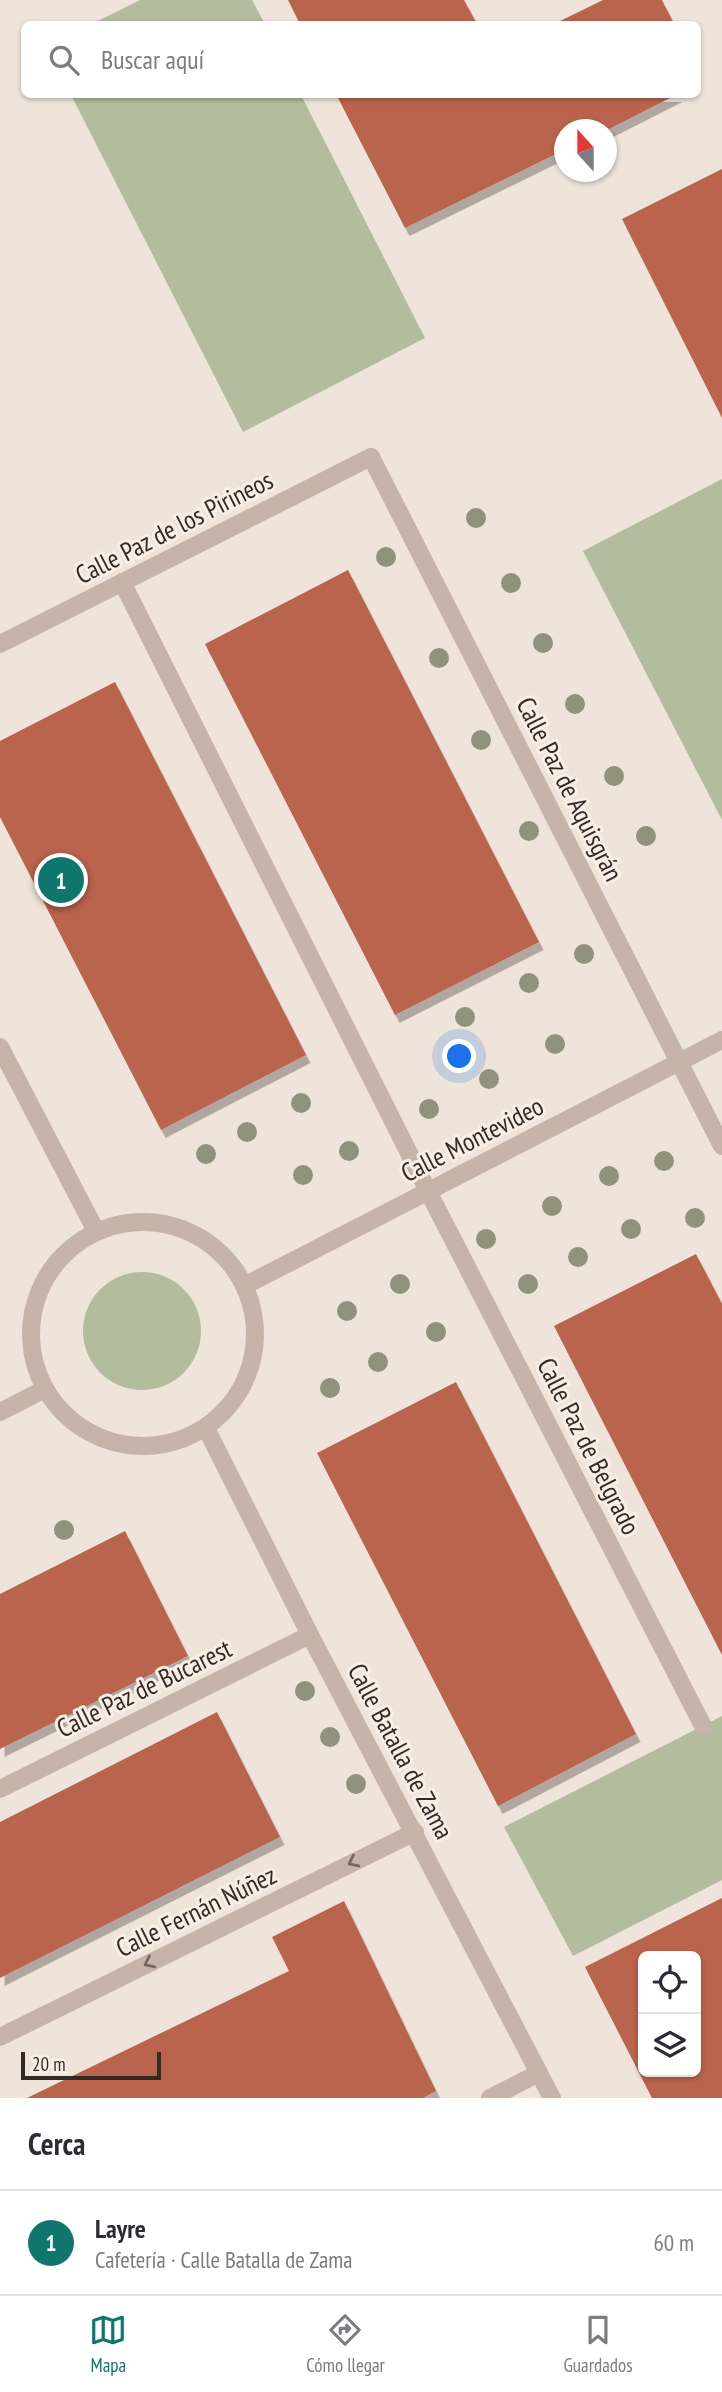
<!DOCTYPE html>
<html lang="es">
<head>
<meta charset="utf-8">
<style>
  :root { --surface:#fff; --page:#f2f2f3; --text:#2b2b33; --muted:#7c7c81; --line:#e1e1e2; --accent:#0f766e }
  body { margin:0; font-family:"PT Sans Narrow",sans-serif; background:var(--page); color:var(--text) }
  .controls { position:absolute; right:21px; bottom:21px; display:grid; overflow:hidden; border-radius:10px; box-shadow:0 2px 5px #0004 }
  .controls button { width:63px; height:63px; display:grid; place-items:center; padding:0; border:0; border-bottom:2px solid var(--line); background:var(--surface); color:var(--text); font:35px sans-serif }
  .compass { position:absolute; left:554px; top:119px; width:63px; height:63px; border-radius:50%; background:var(--surface); box-shadow:0 2px 5px #0004; rotate:339deg }
  .scale { position:absolute; left:21px; bottom:18px; width:140px; box-sizing:border-box; padding-left:7px; border:4px solid #332a27; border-top:0; font-size:19px; line-height:24px; white-space:nowrap; color:#332a27; -webkit-text-stroke:5px #f7efe6; paint-order:stroke }
  .you { position:absolute; left:460px; top:1057px; width:24px; height:24px; margin:-18px; border:5px solid #fff; border-radius:50%; background:#1a73e8; box-shadow:0 0 0 10px #1a73e833 }
  .badge { display:grid; place-items:center; width:46px; height:46px; border-radius:50%; background:var(--accent); color:#fff; font-size:23px; font-weight:700 }
  .pin { position:absolute; translate:-50% -50%; border:4px solid #fff; box-shadow:0 2px 7px #0006 }
  .list { margin:0; padding:0; list-style:none }
  h2 { display:flex; justify-content:space-between; align-items:center; height:91px; margin:0; padding:0 28px; font-size:30px }
  h2 small { font-size:23px; font-weight:400; color:var(--muted) }
  .list li { display:grid; grid-template-columns:46px 1fr auto; gap:21px; align-items:center; box-sizing:border-box; height:105px; padding:0 28px; border-top:2px solid var(--line) }
  .list b { display:block; font-size:26px; white-space:nowrap }
  .list p { margin:0; font-size:23px; white-space:nowrap; color:var(--muted) }
  .list em { font-size:23px; font-style:normal; color:var(--muted) }
  .icon { flex:none; width:38px; height:38px; fill:none; stroke:currentColor; stroke-width:2; stroke-linecap:round; stroke-linejoin:round }
  .map { position:relative; flex:none; width:722px; height:2098px; overflow:hidden }
  .search { position:absolute; background:var(--surface); box-shadow:0 2px 5px #0004; left:21px; right:21px; top:21px; height:77px; display:flex; align-items:center; gap:18px; box-sizing:border-box; padding:0 24px; border-radius:10px; color:var(--muted); font-size:26px }
  .sheet { height:196px; background:var(--surface) }
  nav { display:flex; justify-content:space-around; align-items:center; box-sizing:border-box; height:98px; border-top:2px solid var(--line); background:var(--surface); font-size:19px; color:var(--muted) }
  nav a { display:grid; justify-items:center; gap:4px }
  nav .on { color:var(--accent) }
  .map>svg:first-child { display:block }
  .green { fill:#b3bc9c }
  .building { fill:#ba634d; fill-rule:evenodd; filter:url(#shadow) }
  .lines { fill:none; stroke-linecap:round; stroke-linejoin:round }
  .pedestrian { stroke:#c6b4a8; stroke-width:18 }
  .minor { stroke:#c6b4a8; stroke-width:18 }
  .tertiary { stroke:#c6b4a8; stroke-width:18 }
  .tree { fill:#91927b }
  .oneway { stroke:#756861 }
  .labels { text-anchor:middle; dominant-baseline:central; stroke-width:6; stroke-linejoin:round; paint-order:stroke }
  .street-label { font-size:26px; fill:#332a27; stroke:#f7efe6 }
</style>
</head>
<body>
<div class="map">
<svg width="722" height="2098" viewBox="0 0 722 2098">
  <defs>
    <filter id="shadow"><feDropShadow dx="4.5" dy="8" stdDeviation="0" flood-color="#0004"/></filter>
  </defs>
  <rect width="100%" height="100%" fill="#efe4da"/>
  <g class="green">
    <path d="M140,0h112l13,24h-173z"/>
    <path d="M71,95h230l124,243 -182,94z"/>
    <path d="M722,479v341l-139,-269z"/>
    <circle cx="142" cy="1331" r="59"/>
    <path d="M722,1716v164l-149,76 -69,-129z"/>
  </g>
  <g class="building">
    <path d="M288,0h176l13,24h-177z"/>
    <path d="M603,0h59l12,24h-120z"/>
    <path d="M336,94h342l-71,36h-43v20l-159,78z"/>
    <path d="M722,169v249l-100,-199z"/>
    <path d="M348,570l191,372 -144,73 -190,-371z"/>
    <path d="M115,682l191,373 -145,75 -161,-313v-76z"/>
    <path d="M696,1254l26,50v351l-168,-329z"/>
    <path d="M456,1382l180,352 -138,72 -181,-353z"/>
    <path d="M125,1531l63,125 -188,93v-155z"/>
    <path d="M217,1712l63,125 -280,141v-156z"/>
    <path d="M722,1898v200h-70l-67,-131zM643,1956h53v116h-53z"/>
    <path d="M344,1901l92,190 -13,7h-396l262,-127 -17,-34z"/>
  </g>
  <g class="lines">
    <g class="pedestrian">
      <path d="M371,457l308,605"/>
      <path d="M122,582l306,609 275,535"/>
      <path d="M0,1789l310,-154"/>
    </g>
    <g class="minor">
      <path d="M0,644l371,-187"/>
      <path d="M679,1062l43,84"/>
      <path d="M0,2037l415,-205"/>
      <path d="M490,2098l49,-25"/>
    </g>
    <g class="tertiary">
      <path d="M0,1047l96,184"/>
      <circle cx="143" cy="1334" r="112"/>
      <path d="M246,1285l476,-245"/>
      <path d="M0,1412l45,-23"/>
      <path d="M206,1428l104,207 242,463"/>
    </g>
  </g>
  <g class="tree">
    <circle cx="476" cy="518" r="10"/>
    <circle cx="386" cy="557" r="10"/>
    <circle cx="511" cy="583" r="10"/>
    <circle cx="543" cy="643" r="10"/>
    <circle cx="439" cy="658" r="10"/>
    <circle cx="575" cy="704" r="10"/>
    <circle cx="481" cy="740" r="10"/>
    <circle cx="614" cy="776" r="10"/>
    <circle cx="529" cy="831" r="10"/>
    <circle cx="646" cy="836" r="10"/>
    <circle cx="584" cy="954" r="10"/>
    <circle cx="529" cy="983" r="10"/>
    <circle cx="465" cy="1017" r="10"/>
    <circle cx="555" cy="1044" r="10"/>
    <circle cx="489" cy="1079" r="10"/>
    <circle cx="301" cy="1103" r="10"/>
    <circle cx="429" cy="1109" r="10"/>
    <circle cx="247" cy="1132" r="10"/>
    <circle cx="349" cy="1151" r="10"/>
    <circle cx="206" cy="1154" r="10"/>
    <circle cx="664" cy="1161" r="10"/>
    <circle cx="303" cy="1175" r="10"/>
    <circle cx="609" cy="1176" r="10"/>
    <circle cx="552" cy="1206" r="10"/>
    <circle cx="695" cy="1218" r="10"/>
    <circle cx="631" cy="1229" r="10"/>
    <circle cx="486" cy="1239" r="10"/>
    <circle cx="578" cy="1257" r="10"/>
    <circle cx="400" cy="1284" r="10"/>
    <circle cx="528" cy="1284" r="10"/>
    <circle cx="347" cy="1311" r="10"/>
    <circle cx="436" cy="1332" r="10"/>
    <circle cx="378" cy="1362" r="10"/>
    <circle cx="330" cy="1388" r="10"/>
    <circle cx="64" cy="1530" r="10"/>
    <circle cx="305" cy="1691" r="10"/>
    <circle cx="330" cy="1737" r="10"/>
    <circle cx="356" cy="1784" r="10"/>
  </g>
  <defs><path id="oneway-chevron" d="M-2-3.5L2.5 0L-2 3.5" fill="none" stroke-width="1.6" stroke-linecap="round" stroke-linejoin="round" transform="scale(1.75)"/></defs>
  <g class="oneway">
    <use href="#oneway-chevron" transform="translate(353 1862) rotate(154)"/>
    <use href="#oneway-chevron" transform="translate(149 1963) rotate(154)"/>
  </g>
  <g class="labels">
    <g class="street-label">
      <text transform="translate(174 527) rotate(-27)">Calle Paz de los Pirineos</text>
      <text transform="translate(570 789) rotate(63)">Calle Paz de Aquisgrán</text>
      <text transform="translate(472 1139) rotate(-27)">Calle Montevideo</text>
      <text transform="translate(589 1446) rotate(63)">Calle Paz de Belgrado</text>
      <text transform="translate(144 1688) rotate(-26)">Calle Paz de Bucarest</text>
      <text transform="translate(401 1751) rotate(62)">Calle Batalla de Zama</text>
      <text transform="translate(196 1911) rotate(-26)">Calle Fernán Núñez</text>
    </g>
  </g>
</svg>
<div class="controls">
<button><svg class="icon" aria-label="locate" viewBox="0 0 24 24"><circle cx="12" cy="12" r="6"/><path d="M12 2v4M12 18v4M2 12h4M18 12h4"/></svg></button>
<button><svg class="icon" aria-label="layers" viewBox="0 0 24 24"><path d="M12 4l9 5-9 5-9-5zM3 14l9 5 9-5"/></svg></button>
</div>
<svg class="compass" viewBox="-18 -18 36 36"><path d="M0-13l5 13h-10z" fill="#e53935"/><path d="M0 13l5-13h-10z" fill="#7c7c81"/></svg>
<div class="scale">20 m</div>
<div class="you"></div>
<div class="pin badge" style="left:61px;top:880px">1</div>
<div class="search"><svg class="icon" aria-label="search" viewBox="0 0 24 24"><circle cx="10" cy="10" r="6"/><path d="M15 15l6 6"/></svg>Buscar aquí</div>
</div>
<section class="sheet">
<h2>Cerca<small></small></h2>
<ul class="list">
<li><span class="badge">1</span><div><b>Layre</b><p>Cafetería · Calle Batalla de Zama</p></div><em>60 m</em></li>
</ul>
</section>
<nav>
<a class="on"><svg class="icon" aria-label="map" viewBox="0 0 24 24"><path d="M3 6l6-2 6 2 6-2v14l-6 2-6-2-6 2zM9 4v14M15 6v14"/></svg>Mapa</a>
<a><svg class="icon" aria-label="directions" viewBox="0 0 24 24"><path d="M12 3l9 9-9 9-9-9zM9 14v-3h6M13 9l2 2-2 2"/></svg>Cómo llegar</a>
<a><svg class="icon" aria-label="saved" viewBox="0 0 24 24"><path d="M7 4h10v16l-5-4-5 4z"/></svg>Guardados</a>
</nav>
</body>
</html>
